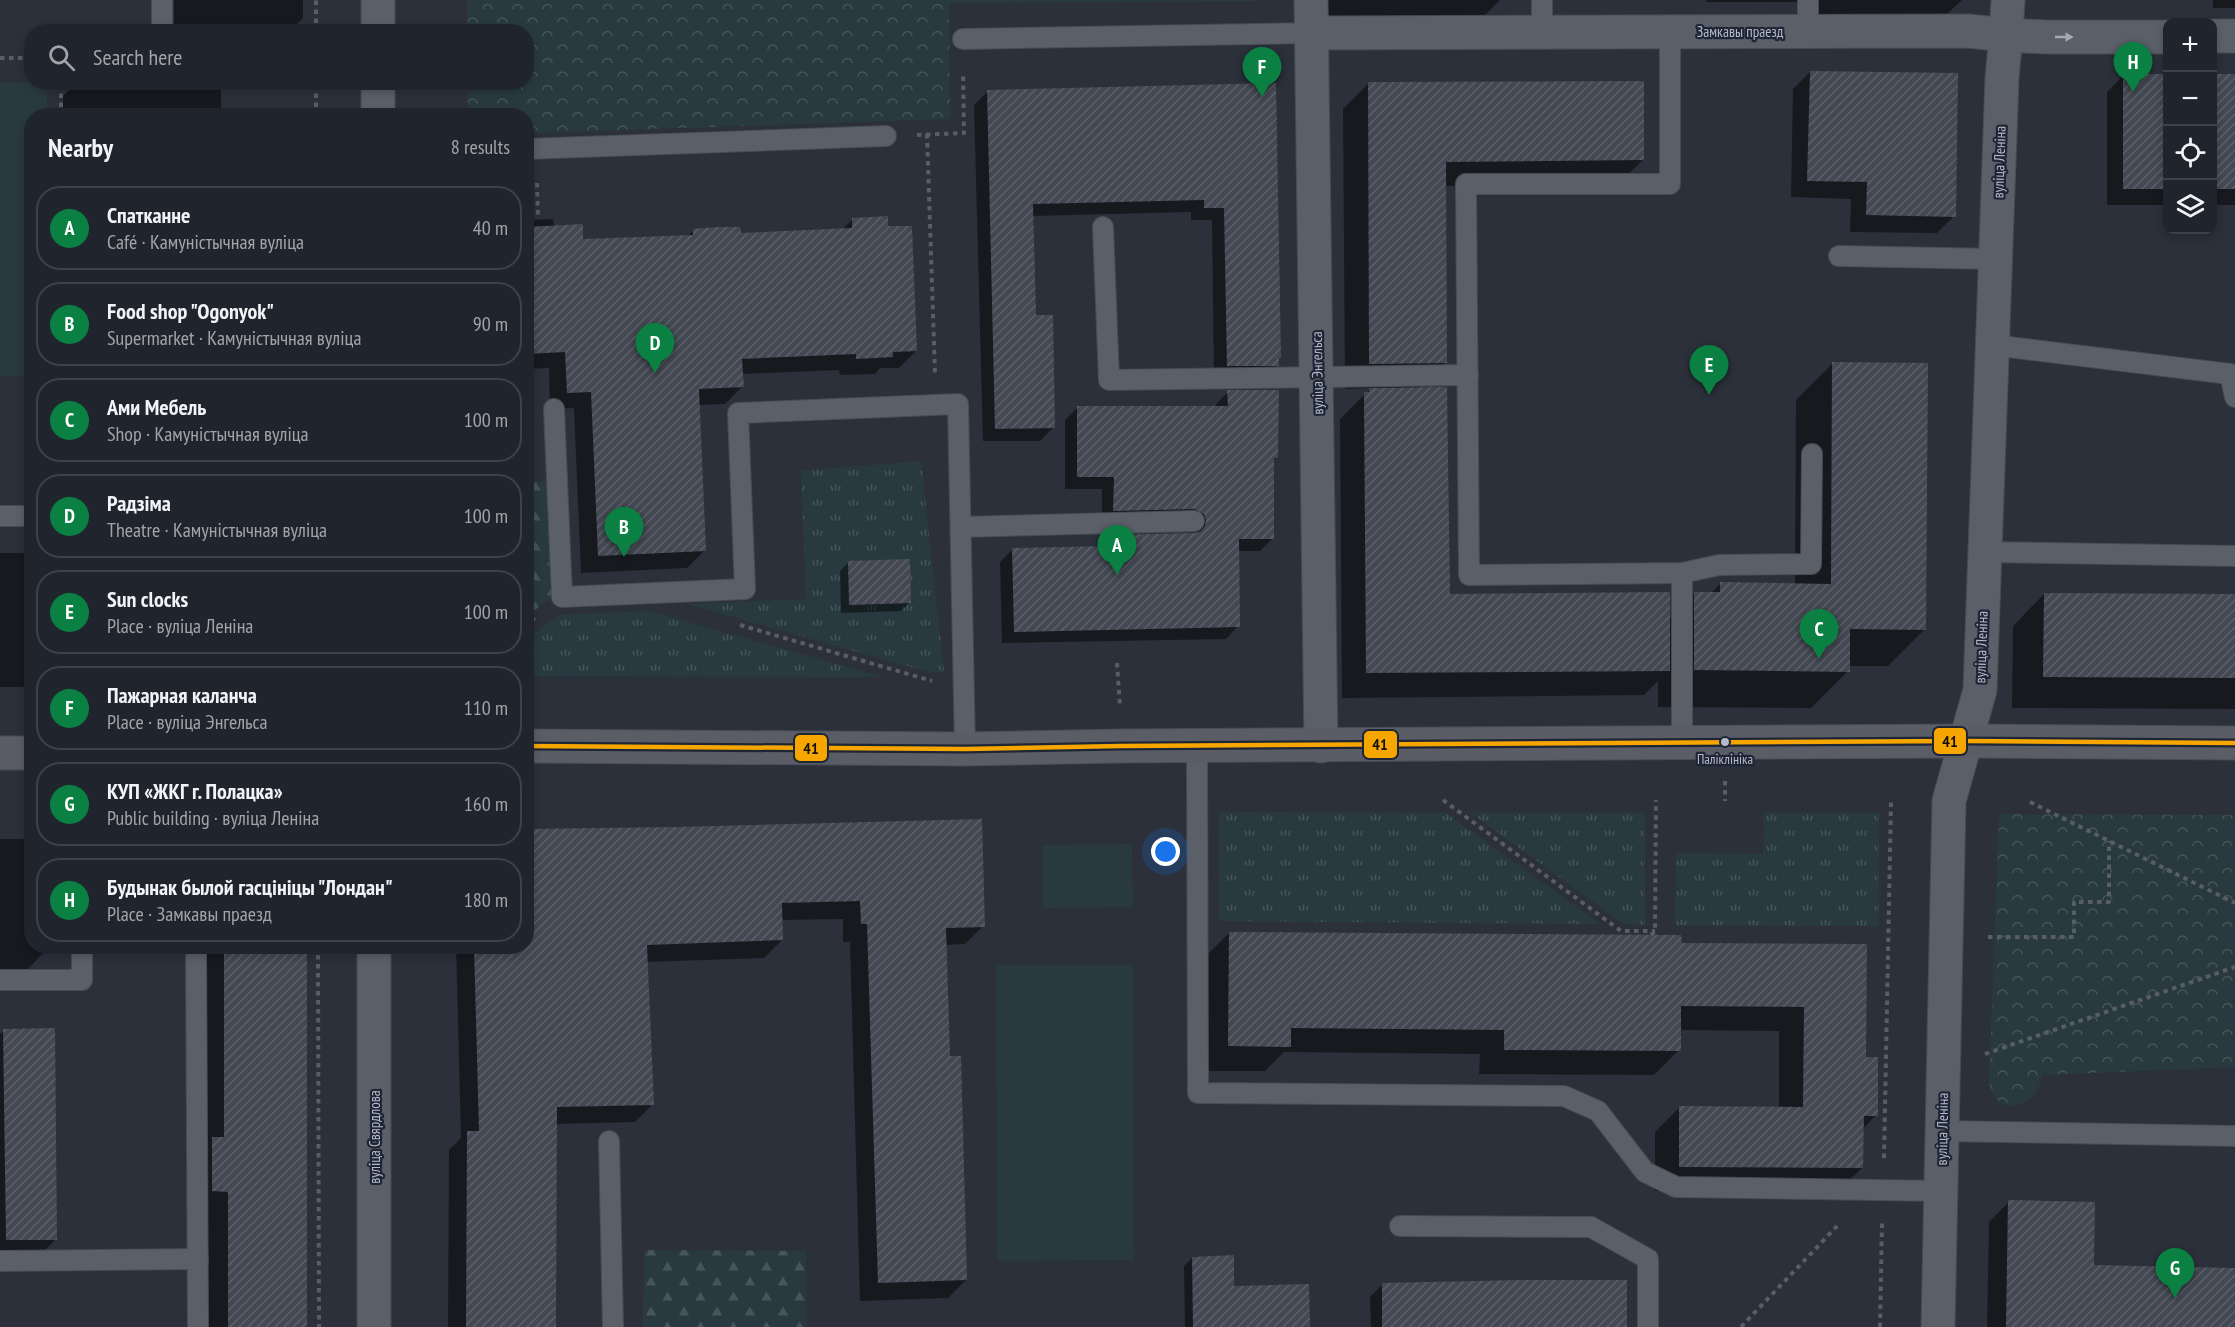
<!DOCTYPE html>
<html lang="en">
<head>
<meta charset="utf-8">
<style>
  :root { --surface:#20242c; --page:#2d3038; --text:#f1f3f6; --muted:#a2a4a9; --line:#3d4148; --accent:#0b8043 }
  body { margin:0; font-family:"PT Sans Narrow",sans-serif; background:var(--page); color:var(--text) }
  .controls { position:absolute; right:18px; top:18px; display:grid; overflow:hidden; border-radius:12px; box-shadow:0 3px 9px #0003 }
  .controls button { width:54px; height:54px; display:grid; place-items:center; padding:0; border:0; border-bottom:2px solid var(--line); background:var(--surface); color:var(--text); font:30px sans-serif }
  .you { position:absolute; left:1166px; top:852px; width:21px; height:21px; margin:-15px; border:4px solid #fff; border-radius:50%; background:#1a73e8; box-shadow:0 0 0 9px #1a73e833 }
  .badge { display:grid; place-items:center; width:39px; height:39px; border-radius:50%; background:var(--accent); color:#fff; font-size:20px; font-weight:700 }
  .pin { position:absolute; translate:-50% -50px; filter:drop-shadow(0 2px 3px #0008) }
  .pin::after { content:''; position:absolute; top:32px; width:21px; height:18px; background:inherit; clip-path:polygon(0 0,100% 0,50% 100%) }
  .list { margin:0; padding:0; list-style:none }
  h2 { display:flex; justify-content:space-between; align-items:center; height:78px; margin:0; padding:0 24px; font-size:26px }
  h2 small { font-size:20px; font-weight:400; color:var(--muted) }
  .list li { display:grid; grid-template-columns:39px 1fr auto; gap:18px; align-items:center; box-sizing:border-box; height:84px; margin:0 12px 12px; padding:0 12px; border:2px solid var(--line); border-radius:24px }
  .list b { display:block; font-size:22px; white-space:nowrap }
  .list p { margin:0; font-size:20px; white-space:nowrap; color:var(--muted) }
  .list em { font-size:20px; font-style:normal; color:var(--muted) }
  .icon { flex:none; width:33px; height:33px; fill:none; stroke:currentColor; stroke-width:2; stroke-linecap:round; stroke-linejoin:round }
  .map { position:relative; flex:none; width:2235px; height:1327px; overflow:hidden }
  .search { position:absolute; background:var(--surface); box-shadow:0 3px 9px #0003; left:24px; top:24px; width:510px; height:66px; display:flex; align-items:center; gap:15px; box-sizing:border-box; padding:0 21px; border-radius:24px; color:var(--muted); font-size:22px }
  .panel { position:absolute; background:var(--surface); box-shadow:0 3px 9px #0003; left:24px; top:108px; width:510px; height:846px; border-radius:24px }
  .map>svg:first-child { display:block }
  .grass { fill:url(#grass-tufts) }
  .forest { fill:url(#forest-firs) }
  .park { fill:url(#park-crowns) }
  .pitch { fill:#283a40 }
  .shadow { fill:#0007 }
  .building { fill:url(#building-hatch) }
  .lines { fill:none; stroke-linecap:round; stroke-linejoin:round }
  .service-casing { stroke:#474b53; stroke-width:22 }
  .minor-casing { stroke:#474b53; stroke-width:35 }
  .tertiary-casing { stroke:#474b53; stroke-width:35 }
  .secondary-casing { stroke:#474b53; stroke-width:35 }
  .path { stroke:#595d65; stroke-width:4; stroke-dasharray:4.5 4.5; stroke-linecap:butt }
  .service { stroke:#5b5f68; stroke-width:20 }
  .minor { stroke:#5b5f68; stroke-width:33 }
  .tertiary { stroke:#5b5f68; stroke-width:33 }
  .secondary { stroke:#5a5d66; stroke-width:33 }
  .bus-1-casing { stroke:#1e2535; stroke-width:9 }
  .bus-1 { stroke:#f7a600; stroke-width:4.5 }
  .oneway { fill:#a3a9b7 }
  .bus-dot { fill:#b5bbcb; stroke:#1e2535; stroke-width:2 }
  .labels { text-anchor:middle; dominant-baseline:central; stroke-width:4.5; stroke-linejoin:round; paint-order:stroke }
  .bus-label { font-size:14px; fill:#b5bbcb; stroke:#1e2535 }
  .street-label { font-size:15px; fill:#b5bbcb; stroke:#1e2535 }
  .line-badge { stroke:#1e2535; stroke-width:2 }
  .pale-badge-label { font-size:16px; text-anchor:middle; font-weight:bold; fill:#111 }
</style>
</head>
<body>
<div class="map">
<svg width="2235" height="1327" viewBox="0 0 2235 1327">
  <defs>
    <pattern id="grass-tufts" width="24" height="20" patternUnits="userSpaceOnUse" patternTransform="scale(1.5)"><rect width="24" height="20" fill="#283a40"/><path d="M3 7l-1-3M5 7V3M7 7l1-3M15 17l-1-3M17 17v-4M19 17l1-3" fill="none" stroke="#45555a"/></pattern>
    <pattern id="forest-firs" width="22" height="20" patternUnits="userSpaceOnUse" patternTransform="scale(1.5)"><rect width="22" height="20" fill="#283a40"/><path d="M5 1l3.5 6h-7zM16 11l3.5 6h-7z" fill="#45555a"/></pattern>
    <pattern id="park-crowns" width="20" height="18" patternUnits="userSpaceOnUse" patternTransform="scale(1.5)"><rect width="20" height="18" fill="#283a40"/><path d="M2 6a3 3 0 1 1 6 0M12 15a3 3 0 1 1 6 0" fill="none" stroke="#45555a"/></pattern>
    <pattern id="building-hatch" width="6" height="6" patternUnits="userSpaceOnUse" patternTransform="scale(1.5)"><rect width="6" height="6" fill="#444852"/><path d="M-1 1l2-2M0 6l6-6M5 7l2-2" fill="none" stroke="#5d606a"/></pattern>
  </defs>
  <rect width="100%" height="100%" fill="#2b303b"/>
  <g class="grass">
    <path d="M921,461l23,211h-16l-240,-68 118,-5 -5,-128z"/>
    <path d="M649,611l234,66 -356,-1v-37l32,-24z"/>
    <path d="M1219,812l227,1 154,111 -381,-3z"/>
    <path d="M1471,813h174v112l-21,-1z"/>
    <path d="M1764,813h115v113l-204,-1 1,-72 87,1z"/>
  </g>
  <g class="forest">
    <path d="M546,481l5,117 -24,18v-134z"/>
    <path d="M644,1250l162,1v76h-163z"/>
  </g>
  <g class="park">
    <path d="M467,0h793v1l-311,2 1,116 -423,14 -1,-17 -58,-1v-32l58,-1v-50l-58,-1z"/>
    <path d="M1999,814l236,1v252l-193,8c-5,33 -46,45 -53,7z"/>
  </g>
  <g class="pitch">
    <path d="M0,83h47v32l-15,1 -1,260h-31z"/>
    <path d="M1132,844l1,63 -90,1 -1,-63z"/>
    <path d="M996,965h137l1,295 -137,1z"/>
  </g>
  <g class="shadow">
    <path d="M174,0h129v18l-14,14h-115z"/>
    <path d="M1328,0h172l-23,23 -149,-1z"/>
    <path d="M1706,0h256l-15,14h-131v-12h-110z"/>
    <rect x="2213" y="0" width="22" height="8"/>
    <path d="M1810,72l144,144 -17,17 -87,-1 1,-33 -60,-2 2,-108z"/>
    <path d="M2124,75h44v130h-61v-113z"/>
    <rect x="2212" y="75" width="23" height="130"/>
    <path d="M77,82h144v34h-158v-20z"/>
    <path d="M1368,84l275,76 -25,24 -174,2 1,177 -26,26 29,207 220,24 27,-27h16l9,-9 75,1 1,-185 37,-37 92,266 -37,37h-40v5l-37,37 -153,-1v-26l-14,14 -302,3 -2,-279 31,-31 -26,1 -2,-280z"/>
    <path d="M1275,85l2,280 -13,13 -50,1 -2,-159h-21v-8l-159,4 3,100 18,112 -13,13h-57l-9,-336 14,-14z"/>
    <path d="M553,219l1,8 28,14 105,-4 6,-6 47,4 102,-5 10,-10 35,7 29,124 -17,17h-19l-5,6 -35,1 -1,-5 -98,4 1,13 -17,17 -27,1 6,146 -17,17 -106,5 -7,-165 -24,1 -1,-41 -23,1v-149z"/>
    <path d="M1228,392l49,65 -4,4v77l-13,13h-23l1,75 -12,13 -224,4 -2,-81 13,-13 90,-2 11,-10 81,-3 -3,-7 -90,-4v-34h-37v-69l13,-13h138v-3z"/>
    <path d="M0,553h32v132l-3,2h-29z"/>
    <path d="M849,562l60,41 -8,8 -60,2 -1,-42z"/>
    <path d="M2044,594l191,2v113l-223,-1 1,-82z"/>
    <path d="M526,831l457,95 -18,18 -20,1 3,112 18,223 -18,18 -88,3 -10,-359h-7v-23l-62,1 1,20 -18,18 -118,4 7,142 -18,18 -79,2 -1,203h-107l1,-177 12,-12 -5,-192h70z"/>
    <path d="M0,839h32v107h18l-24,25h-26z"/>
    <path d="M1229,933l451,12 185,1 -1,112 12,57 -14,15v38l-25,24 -182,-1v-59l25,-25 99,1v-77l-99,-1 -1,20 -25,25 -175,-1 1,-20 -196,-2 -19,19h-61v-113z"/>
    <path d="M200,946h105l1,381h-102z"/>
    <path d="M4,1030l52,209 -17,17 -39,1v-223z"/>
    <path d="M2009,1202l83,65 143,3v57h-248l2,-105z"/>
    <path d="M1192,1258l41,30 75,39h-123l-1,-61z"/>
    <path d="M1382,1285l244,42h-255l-1,-30z"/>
  </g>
  <g class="building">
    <path d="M1810,71l148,2 -2,144 -90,-2 1,-33 -60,-1z"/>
    <rect x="2123" y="74" width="45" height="115"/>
    <rect x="2212" y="74" width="23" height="115"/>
    <path d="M1644,81v79l-198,2 1,201 -78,1 -1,-282z"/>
    <path d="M1276,83l5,274 -2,1v8h-52l-3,-158h-20v-8l-171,4 3,111h17l2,113 -60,1 -8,-339z"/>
    <path d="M888,216v10h24l5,125 -24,1v5l-37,2v-5l-114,5 2,28 -45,2 7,162 -108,5 -7,-164 -24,1 -2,-41 -39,2v-127l57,-3v15l110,-4v-6l24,-2h23l1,6 111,-5v-10z"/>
    <path d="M1832,362l96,1 -2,267 -76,-1v43l-156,-2v-78h26v-10l111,2z"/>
    <path d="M1447,387l3,207 220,-2v79l-304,2 -2,-281h5v-4z"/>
    <path d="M1227,390h52l-1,68h-4v81h-35l1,88 -226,5 -2,-84 101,-2v-11l81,-2 7,-2 4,-5 1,-6 -2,-6 -10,-5 -81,2 1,-34h-37v-71h151z"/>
    <path d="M910,559l1,44 -62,2 -1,-44z"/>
    <path d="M2044,593l191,1v84l-192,-1z"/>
    <path d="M982,819l3,108 -39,1 4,128h11l6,224 -89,3 -11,-359h-6l-1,-23 -78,2 1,37 -136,5 7,160 -97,2 -1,220h-90l1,-196h12l-5,-185h52v-117l150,-2z"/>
    <path d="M1229,932l452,3 1,8 185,1 -1,113h12v59h-14l-1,52 -184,-1v-61l124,1 1,-100 -123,-1v45l-177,-1v-20l-213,-2v19l-63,-1z"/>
    <path d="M224,946h83v381h-79v-135l-16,-1v-54h12z"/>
    <path d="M55,1028l2,212h-51l-3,-211z"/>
    <path d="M2008,1200l87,2 -1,63 141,3v59h-229z"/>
    <path d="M1234,1255v31l75,-2 1,43h-117l-1,-70z"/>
    <path d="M1522,1280h105v47h-245v-44z"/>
  </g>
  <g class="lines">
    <g class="service-casing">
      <g id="service">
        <path d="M1808,31v-31"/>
        <path d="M162,32v-32"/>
        <path d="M1542,32v-32"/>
        <path d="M1670,32v152h-204l3,391 213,-2 37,-8 92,-1 1,-110"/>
        <path d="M963,39l349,-6"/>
        <path d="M526,149l360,-13"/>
        <path d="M1103,227l6,153 359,-5"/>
        <path d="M1839,256l156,3"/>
        <path d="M1992,345l238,29 5,23"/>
        <path d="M554,409l8,188 183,-8 -7,-176 220,-9 7,345"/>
        <path d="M0,516h32"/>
        <path d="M961,527l233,-6"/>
        <path d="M1985,552l250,4"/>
        <path d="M1682,743v-170"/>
        <path d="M1197,747l1,346 366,3 34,15 47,61 31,15 265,4"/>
        <path d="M196,946l2,381"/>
        <path d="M0,980h82v-34"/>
        <path d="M1942,1131l293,5"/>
        <path d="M609,1141l4,186"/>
        <path d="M1400,1226l191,1 57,32v68"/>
        <path d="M0,1261l198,-2"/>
      </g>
    </g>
    <g class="minor-casing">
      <g id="minor">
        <path d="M1311,0l10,746"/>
        <path d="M1312,33l656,-2 38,4 -4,43 -22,612 -31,111 -11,526"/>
      </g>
    </g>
    <g class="tertiary-casing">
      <g id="tertiary">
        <path d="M378,0v32"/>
        <path d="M2008,0l-2,35 40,2h122"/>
        <path d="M2212,36h23"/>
        <path d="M378,116v-34"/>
        <path d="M374,946v381"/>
      </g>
    </g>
    <g class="secondary-casing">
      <g id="secondary">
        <path d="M526,746l439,3 156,-3 845,-5 269,2"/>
        <path d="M0,753h32"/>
      </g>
    </g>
    <g class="path">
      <path d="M316,32v-32"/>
      <path d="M0,58h32"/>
      <path d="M61,116v-34"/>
      <path d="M316,116v-34"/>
      <path d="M927,134l8,239"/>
      <path d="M917,135l47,-2 -1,-60"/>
      <path d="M537,183l1,35"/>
      <path d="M526,624l9,-6"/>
      <path d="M740,625l192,56"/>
      <path d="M1117,663l3,44"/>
      <path d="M1725,781v20"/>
      <path d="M1443,800l178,131h34"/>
      <path d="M2030,802l205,101"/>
      <path d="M1651,935l4,-4 1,-131"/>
      <path d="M1988,937h86v-35h35v-61"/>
      <path d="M318,946l1,381"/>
      <path d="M1985,1054l250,-87"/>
      <path d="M1884,1158l7,-356"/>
      <path d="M1741,1327l99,-104"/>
      <path d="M1880,1327l2,-105"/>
    </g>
    <use href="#service" class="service"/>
    <use href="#minor" class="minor"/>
    <use href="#tertiary" class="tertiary"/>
    <use href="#secondary" class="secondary"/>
    <g class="bus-1-casing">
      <path id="bus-1" d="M526,746l439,3 156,-3 845,-5 269,2"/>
    </g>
    <use href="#bus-1" class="bus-1"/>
  </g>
  <defs><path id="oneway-solid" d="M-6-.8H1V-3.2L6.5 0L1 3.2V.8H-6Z" transform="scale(1.5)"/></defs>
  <use class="oneway" href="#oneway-solid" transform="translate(2064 37)"/>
  <circle class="bus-dot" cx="1725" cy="742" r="5"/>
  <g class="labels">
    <g class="bus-label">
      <text x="1725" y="759">Паліклініка</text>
    </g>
    <g class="street-label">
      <text x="1740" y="31">Замкавы праезд</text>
      <text transform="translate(1999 162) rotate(-88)">вуліца Леніна</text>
      <text transform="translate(1317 373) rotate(-91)">вуліца Энгельса</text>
      <text transform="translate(1981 647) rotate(-88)">вуліца Леніна</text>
      <text transform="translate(1942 1129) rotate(-89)">вуліца Леніна</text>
      <text transform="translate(374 1137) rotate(-90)">вуліца Свярдлова</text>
    </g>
  </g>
  <g class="line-badge">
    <rect x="1933" y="727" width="34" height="28" rx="6" fill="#f7a600"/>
    <rect x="1363" y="730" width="35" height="29" rx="6" fill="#f7a600"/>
    <rect x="794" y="734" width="34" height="28" rx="6" fill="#f7a600"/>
  </g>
  <g class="pale-badge-label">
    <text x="1950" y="747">41</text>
    <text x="1380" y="750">41</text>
    <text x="811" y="754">41</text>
  </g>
</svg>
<div class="controls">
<button>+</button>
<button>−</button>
<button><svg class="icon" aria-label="locate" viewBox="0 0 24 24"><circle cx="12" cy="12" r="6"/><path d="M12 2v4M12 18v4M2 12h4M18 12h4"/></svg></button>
<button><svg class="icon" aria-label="layers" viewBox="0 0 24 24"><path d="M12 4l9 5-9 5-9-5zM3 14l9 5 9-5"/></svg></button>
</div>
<div class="you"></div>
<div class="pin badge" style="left:1117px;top:575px">A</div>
<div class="pin badge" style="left:624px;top:557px">B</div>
<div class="pin badge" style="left:1819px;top:659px">C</div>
<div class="pin badge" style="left:655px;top:373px">D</div>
<div class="pin badge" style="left:1709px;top:395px">E</div>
<div class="pin badge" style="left:1262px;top:97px">F</div>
<div class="pin badge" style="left:2175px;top:1298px">G</div>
<div class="pin badge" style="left:2133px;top:92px">H</div>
<div class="search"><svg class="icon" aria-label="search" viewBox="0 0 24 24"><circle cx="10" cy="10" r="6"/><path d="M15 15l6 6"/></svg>Search here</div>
<section class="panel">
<h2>Nearby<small>8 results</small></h2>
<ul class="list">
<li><span class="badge">A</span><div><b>Спатканне</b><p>Café · Камуністычная вуліца</p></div><em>40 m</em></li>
<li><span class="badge">B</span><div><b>Food shop &quot;Ogonyok&quot;</b><p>Supermarket · Камуністычная вуліца</p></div><em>90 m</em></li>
<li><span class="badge">C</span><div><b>Ами Мебель</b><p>Shop · Камуністычная вуліца</p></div><em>100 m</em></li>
<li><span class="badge">D</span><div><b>Радзіма</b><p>Theatre · Камуністычная вуліца</p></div><em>100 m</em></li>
<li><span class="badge">E</span><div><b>Sun clocks</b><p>Place · вуліца Леніна</p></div><em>100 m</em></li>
<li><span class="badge">F</span><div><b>Пажарная каланча</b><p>Place · вуліца Энгельса</p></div><em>110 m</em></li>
<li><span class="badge">G</span><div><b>КУП «ЖКГ г. Полацка»</b><p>Public building · вуліца Леніна</p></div><em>160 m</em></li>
<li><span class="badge">H</span><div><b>Будынак былой гасцініцы &quot;Лондан&quot;</b><p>Place · Замкавы праезд</p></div><em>180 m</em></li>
</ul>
</section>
</div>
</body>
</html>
